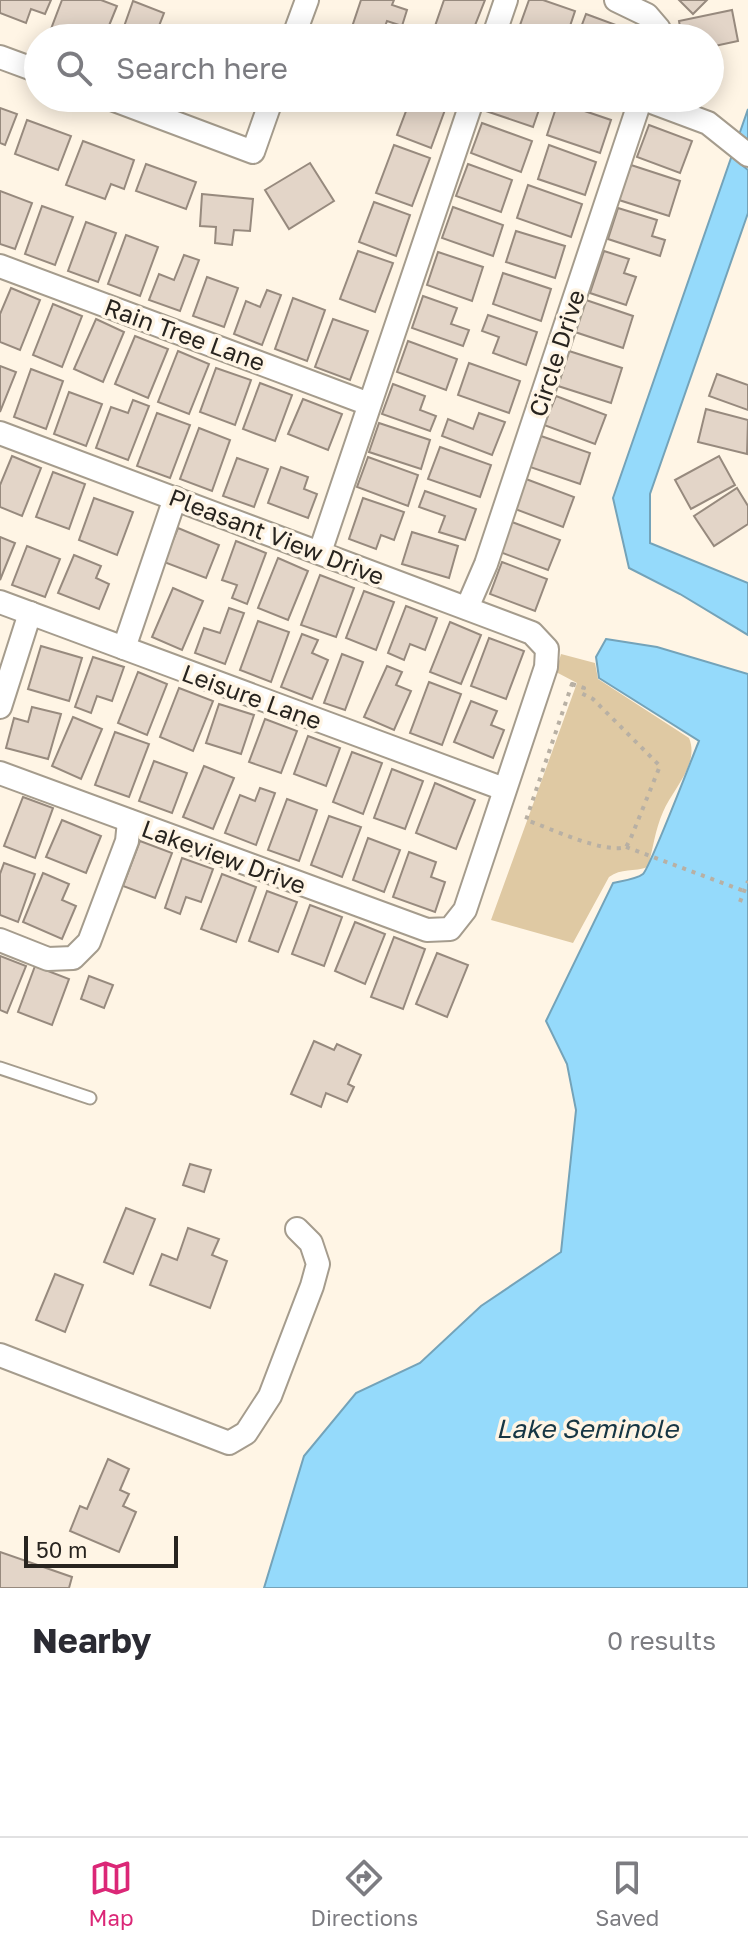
<!DOCTYPE html>
<html lang="en">
<head>
<meta charset="utf-8">
<style>
  :root { --surface:#fff; --page:#f7f7f7; --text:#2b2b33; --muted:#7c7c81; --line:#e1e1e2; --accent:#db2777 }
  body { margin:0; font-family:"Golos Text",sans-serif; background:var(--page); color:var(--text) }
  .scale { position:absolute; left:24px; bottom:20px; width:154px; box-sizing:border-box; padding-left:8px; border:4px solid #28241f; border-top:0; font-size:22px; line-height:28px; white-space:nowrap; color:#28241f; -webkit-text-stroke:6px #fff5e5; paint-order:stroke }
  .list { margin:0; padding:0; list-style:none }
  h2 { display:flex; justify-content:space-between; align-items:center; height:104px; margin:0; padding:0 32px; font-size:34px }
  h2 small { font-size:26px; font-weight:400; color:var(--muted) }
  .icon { flex:none; width:44px; height:44px; fill:none; stroke:currentColor; stroke-width:2; stroke-linecap:round; stroke-linejoin:round }
  .map { position:relative; flex:none; width:748px; height:1588px; overflow:hidden }
  .search { position:absolute; background:var(--surface); box-shadow:0 4px 20px #0003; left:24px; right:24px; top:24px; height:88px; display:flex; align-items:center; gap:20px; box-sizing:border-box; padding:0 28px; border-radius:44px; color:var(--muted); font-size:30px }
  .sheet { height:248px; background:var(--surface) }
  nav { display:flex; justify-content:space-around; align-items:center; box-sizing:border-box; height:112px; border-top:2px solid var(--line); background:var(--surface); font-size:22px; color:var(--muted) }
  nav a { display:grid; justify-items:center; gap:4px }
  nav .on { color:var(--accent) }
  .map>svg:first-child { display:block }
  .green { fill:#dfc9a3 }
  .water { fill:#95dafb; stroke:#74a3b9; stroke-width:2 }
  .building { fill:#e3d5c8; stroke:#978a7e; stroke-width:2 }
  .lines { fill:none; stroke-linecap:round; stroke-linejoin:round }
  .service-casing { stroke:#a59c8d; stroke-width:15 }
  .minor-casing { stroke:#a59c8d; stroke-width:26 }
  .path { stroke:#b8b0a4; stroke-width:4; stroke-dasharray:4 6; stroke-linecap:butt }
  .service { stroke:#fff; stroke-width:11 }
  .minor { stroke:#fff; stroke-width:22 }
  .labels { text-anchor:middle; dominant-baseline:central; stroke-width:7; stroke-linejoin:round; paint-order:stroke }
  .street-label { font-size:24px; fill:#28241f; stroke:#fff5e5 }
  .water-label { font-size:26px; font-style:italic; fill:#163644; stroke:#fff5e5 }
</style>
</head>
<body>
<div class="map">
<svg width="748" height="1588" viewBox="0 0 748 1588">
  <rect width="100%" height="100%" fill="#fff5e5"/>
  <path class="green" d="M561,654l34,9 3,16 91,59c11,26 -17,52 -26,74 -8,18 -10,37 -15,55 -14,5 -27,1 -39,10l-36,66 -82,-23 86,-237 -21,-11z"/>
  <g class="water">
    <path d="M748,109v48l-6,8 6,5v43l-98,281v49l98,40v52l-68,-41 -51,-26 -16,-70z"/>
    <path d="M606,639l51,8 91,27v914h-484l40,-132 52,-63 64,-30 61,-57 80,-54 15,-142 -9,-46 -21,-43 67,-138c9,-2 24,-4 30,-9 7,-6 49,-116 56,-133l-100,-63 -3,-21z"/>
  </g>
  <g class="building">
    <path d="M0,0h51l-6,14 -14,-5 -5,14 -26,-10z"/>
    <path d="M62,0h39l16,6 -13,32h-31l-22,-9z"/>
    <path d="M361,0h33l-2,5 15,5 -5,16 -15,-5 -6,16 -29,-10z"/>
    <path d="M444,0h41l-15,38h-11l-25,-9z"/>
    <path d="M529,0h14l32,11 -9,27h-18l-29,-10z"/>
    <path d="M679,0h28l-14,14z"/>
    <path d="M133,1l31,12 -5,13 15,5 -3,7h-51z"/>
    <path d="M732,10l6,31 -28,6v-9h-28l-3,-17z"/>
    <path d="M586,14l49,18 -2,6h-56z"/>
    <path d="M411,98h11l24,9 -15,41 -34,-13z"/>
    <path d="M490,98h53l-10,29 -47,-16z"/>
    <path d="M582,98h34l-4,10z"/>
    <path d="M558,102l53,18 -11,33 -53,-18z"/>
    <path d="M0,108l17,6 -12,31 -5,-2z"/>
    <path d="M27,120l44,16 -13,34 -43,-16z"/>
    <path d="M482,123l50,18 -11,31 -50,-19z"/>
    <path d="M649,125l43,16 -12,32 -43,-16z"/>
    <path d="M83,141l51,19 -10,29 -13,-5 -6,15 -39,-14z"/>
    <path d="M394,145l36,13 -18,48 -36,-13z"/>
    <path d="M549,145l47,17 -11,33 -47,-16z"/>
    <path d="M310,163l24,38 -45,28 -24,-39z"/>
    <path d="M146,164l50,18 -10,27 -50,-18z"/>
    <path d="M468,164l44,16 -11,32 -45,-16z"/>
    <path d="M631,165l49,16 -11,35 -50,-16z"/>
    <path d="M528,185l54,19 -11,33 -54,-19z"/>
    <path d="M0,191l32,12 -17,46 -15,-5z"/>
    <path d="M202,194l51,5 -3,32 -16,-1 -2,15 -17,-2 1,-16 -16,-1z"/>
    <path d="M374,202l36,13 -14,41 -37,-14z"/>
    <path d="M42,206l31,11 -18,48 -30,-11z"/>
    <path d="M453,207l50,18 -10,31 -51,-18z"/>
    <path d="M618,208l39,12 -5,16 13,4 -5,16 -52,-17z"/>
    <path d="M86,222l30,11 -18,49 -30,-11z"/>
    <path d="M516,231l49,15 -10,32 -49,-16z"/>
    <path d="M126,235l32,12 -18,49 -32,-12z"/>
    <path d="M358,251l35,12 -18,49 -35,-13z"/>
    <path d="M604,251l25,8 -5,14 12,4 -10,28 -36,-12z"/>
    <path d="M438,252l45,15 -11,34 -45,-16z"/>
    <path d="M184,255l15,5 -19,51 -31,-11 10,-26 15,6z"/>
    <path d="M503,273l48,16 -10,32 -48,-17z"/>
    <path d="M207,277l31,11 -14,39 -31,-11z"/>
    <path d="M11,288l29,12 -20,50 -20,-8v-28z"/>
    <path d="M267,290l14,5 -19,50 -28,-11 12,-33 14,6z"/>
    <path d="M423,296l34,12 -6,16 18,6 -6,16 -51,-18z"/>
    <path d="M293,298l32,12 -18,51 -32,-12z"/>
    <path d="M586,300l47,16 -10,32 -48,-16z"/>
    <path d="M53,304l29,12 -20,51 -29,-12z"/>
    <path d="M488,315l49,17 -11,33 -33,-12 6,-16 -17,-6z"/>
    <path d="M96,319l28,13 -21,50 -29,-13z"/>
    <path d="M333,319l35,12 -18,49 -35,-13z"/>
    <path d="M135,336l33,13 -20,49 -33,-14z"/>
    <path d="M408,341l49,18 -11,31 -49,-18z"/>
    <path d="M178,351l31,13 -20,50 -31,-12z"/>
    <path d="M569,351l53,17 -11,35 -53,-17z"/>
    <path d="M469,363l51,18 -11,32 -51,-18z"/>
    <path d="M0,366l16,6 -16,40z"/>
    <path d="M216,368l35,12 -16,45 -35,-13z"/>
    <path d="M31,369l32,12 -17,48 -32,-12z"/>
    <path d="M717,374l31,11v25l-39,-14z"/>
    <path d="M260,383l32,12 -17,46 -32,-12z"/>
    <path d="M393,384l32,12 -5,14 16,6 -6,15 -48,-17z"/>
    <path d="M69,392l33,12 -16,42 -32,-12z"/>
    <path d="M556,396l50,19 -11,29 -51,-19z"/>
    <path d="M303,399l39,15 -14,36 -40,-16z"/>
    <path d="M133,400l16,6 -21,54 -32,-12 15,-41 17,6z"/>
    <path d="M706,409l42,11 -1,34 -49,-12z"/>
    <path d="M157,413l33,12 -20,53 -33,-12z"/>
    <path d="M479,413l26,9 -13,33 -50,-19 6,-17 25,10z"/>
    <path d="M379,423l51,17 -9,29 -52,-17z"/>
    <path d="M199,428l31,12 -18,51 -32,-12z"/>
    <path d="M541,436l49,17 -10,31 -50,-17z"/>
    <path d="M440,447l51,18 -11,32 -52,-18z"/>
    <path d="M12,456l29,12 -19,48 -22,-9v-22z"/>
    <path d="M719,456l16,29 -44,24 -16,-29z"/>
    <path d="M368,457l50,18 -10,31 -51,-19z"/>
    <path d="M237,458l31,11 -14,38 -31,-11z"/>
    <path d="M281,467l27,10 -4,12 13,5 -9,24 -40,-15z"/>
    <path d="M53,472l32,12 -16,45 -33,-12z"/>
    <path d="M526,479l48,18 -11,30 -48,-18z"/>
    <path d="M737,488l11,18v18l-34,22 -20,-30z"/>
    <path d="M425,491l51,18 -11,31 -26,-8 6,-16 -26,-9z"/>
    <path d="M94,498l39,14 -16,43 -38,-15z"/>
    <path d="M363,498l41,14 -10,28 -13,-5 -5,14 -27,-10z"/>
    <path d="M512,522l48,18 -12,30 -48,-18z"/>
    <path d="M178,528l41,17 -13,33 -42,-16z"/>
    <path d="M412,532l46,14 -9,32 -47,-14z"/>
    <path d="M0,537l15,6 -15,37z"/>
    <path d="M236,541l30,12 -19,51 -15,-6 5,-13 -15,-5z"/>
    <path d="M27,546l33,13 -15,38 -33,-12z"/>
    <path d="M74,555l27,11 -5,12 13,6 -10,25 -41,-16z"/>
    <path d="M278,558l30,13 -20,49 -30,-12z"/>
    <path d="M502,562l45,17 -12,32 -45,-17z"/>
    <path d="M320,575l34,13 -18,49 -35,-12z"/>
    <path d="M173,588l30,13 -21,49 -30,-13z"/>
    <path d="M364,591l30,11 -18,48 -30,-12z"/>
    <path d="M406,606l31,12 -12,32 -15,-6 -6,16 -16,-7z"/>
    <path d="M229,608l15,5 -19,51 -30,-11 9,-25 16,5z"/>
    <path d="M258,621l31,11 -18,50 -31,-12z"/>
    <path d="M450,622l31,13 -20,49 -31,-12z"/>
    <path d="M302,634l16,6 -6,13 16,7 -16,39 -31,-12z"/>
    <path d="M489,638l35,13 -18,48 -35,-13z"/>
    <path d="M41,646l41,12 -13,43 -41,-12z"/>
    <path d="M342,654l21,8 -18,48 -21,-7z"/>
    <path d="M93,657l31,10 -12,34 -15,-5 -6,17 -16,-6z"/>
    <path d="M387,666l15,6 -6,13 15,6 -17,39 -30,-13z"/>
    <path d="M138,672l29,12 -20,51 -29,-12z"/>
    <path d="M429,682l32,12 -19,51 -32,-12z"/>
    <path d="M179,688l34,13 -20,50 -33,-14z"/>
    <path d="M471,701l26,10 -6,14 13,5 -11,28 -39,-16z"/>
    <path d="M219,704l35,11 -13,39 -35,-11z"/>
    <path d="M32,707l29,7 -13,45 -42,-11 8,-30 14,4z"/>
    <path d="M73,717l29,12 -21,50 -29,-13z"/>
    <path d="M265,719l32,12 -16,42 -32,-11z"/>
    <path d="M115,732l34,12 -20,53 -34,-12z"/>
    <path d="M308,736l32,12 -14,38 -32,-12z"/>
    <path d="M352,752l30,11 -19,51 -30,-12z"/>
    <path d="M154,761l33,12 -15,40 -33,-12z"/>
    <path d="M204,766l30,12 -21,51 -30,-12z"/>
    <path d="M392,769l31,12 -18,48 -31,-11z"/>
    <path d="M435,783l40,17 -19,49 -40,-16z"/>
    <path d="M260,788l15,5 -19,52 -31,-12 15,-38 15,6z"/>
    <path d="M23,797l30,11 -18,50 -31,-12z"/>
    <path d="M287,799l30,11 -18,51 -31,-11z"/>
    <path d="M329,816l32,11 -19,50 -31,-12z"/>
    <path d="M62,820l39,16 -15,37 -40,-16z"/>
    <path d="M368,838l32,12 -16,42 -31,-12z"/>
    <path d="M140,841l32,12 -17,45 -32,-12z"/>
    <path d="M409,852l27,10 -5,15 14,5 -10,30 -42,-15z"/>
    <path d="M182,858l31,11 -12,33 -15,-5 -6,17 -15,-6z"/>
    <path d="M4,863l31,11 -17,48 -18,-7v-41z"/>
    <path d="M43,873l26,11 -7,16 14,6 -14,33 -39,-17z"/>
    <path d="M222,874l34,13 -20,55 -35,-13z"/>
    <path d="M267,891l30,11 -19,50 -29,-11z"/>
    <path d="M310,905l32,12 -18,49 -32,-12z"/>
    <path d="M355,922l30,12 -20,50 -30,-13z"/>
    <path d="M394,937l31,12 -22,60 -32,-12z"/>
    <path d="M437,953l31,12 -21,52 -31,-13z"/>
    <path d="M0,956l26,10 -19,47 -7,-3z"/>
    <path d="M35,966l34,13 -17,46 -34,-13z"/>
    <path d="M89,976l24,9 -9,23 -23,-9z"/>
    <path d="M314,1041l20,9 3,-6 24,11 -13,29 6,3 -7,15 -21,-9 -5,14 -30,-13z"/>
    <path d="M190,1164l21,6 -7,22 -21,-7z"/>
    <path d="M126,1208l29,11 -22,55 -29,-12z"/>
    <path d="M188,1228l31,11 -7,16 15,6 -17,47 -60,-23 12,-31 15,6z"/>
    <path d="M55,1274l28,11 -18,47 -29,-12z"/>
    <path d="M108,1459l21,10 -9,21 9,4 -6,12 13,6 -17,40 -49,-21 10,-25 7,3z"/>
    <path d="M0,1552l72,25 -3,11h-69z"/>
  </g>
  <g class="lines">
    <g class="service-casing">
      <path id="service" d="M0,1068l90,30"/>
    </g>
    <g class="minor-casing">
      <g id="minor">
        <path d="M616,0l31,15 12,14v9"/>
        <path d="M293,38l14,-38"/>
        <path d="M493,38l13,-38"/>
        <path d="M0,57l38,14"/>
        <path d="M109,98l144,54 19,-54"/>
        <path d="M641,98l67,25 40,32"/>
        <path d="M0,266l369,138"/>
        <path d="M0,433l532,200 15,16 -1,18 -81,243 -15,19 -23,1 -427,-157"/>
        <path d="M320,552l153,-454"/>
        <path d="M0,602l504,187"/>
        <path d="M467,608l19,-44 155,-466"/>
        <path d="M124,648l51,-150"/>
        <path d="M0,707l30,-94"/>
        <path d="M0,940l48,19 25,-1 16,-16 38,-101 2,-20"/>
        <path d="M0,1355l229,88 17,-10 24,-37 42,-110 6,-22 -7,-21 -14,-14"/>
      </g>
    </g>
    <g class="path">
      <path d="M572,684l12,4 -3,5 12,6 67,67 -30,74 -4,7c-23,7 -76,-19 -100,-27z"/>
      <path d="M626,847l118,44"/>
      <path d="M740,902l8,-21"/>
    </g>
    <use href="#service" class="service"/>
    <use href="#minor" class="minor"/>
  </g>
  <g class="labels">
    <g class="street-label">
      <text transform="translate(185 334) rotate(20)">Rain Tree Lane</text>
      <text transform="translate(556 353) rotate(-72)">Circle Drive</text>
      <text transform="translate(277 536) rotate(21)">Pleasant View Drive</text>
      <text transform="translate(252 696) rotate(20)">Leisure Lane</text>
      <text transform="translate(224 856) rotate(20)">Lakeview Drive</text>
    </g>
    <g class="water-label">
      <text x="587" y="1428">Lake Seminole</text>
    </g>
  </g>
</svg>
<div class="scale">50 m</div>
<div class="search"><svg class="icon" aria-label="search" viewBox="0 0 24 24"><circle cx="10" cy="10" r="6"/><path d="M15 15l6 6"/></svg>Search here</div>
</div>
<section class="sheet">
<h2>Nearby<small>0 results</small></h2>
<ul class="list">
</ul>
</section>
<nav>
<a class="on"><svg class="icon" aria-label="map" viewBox="0 0 24 24"><path d="M3 6l6-2 6 2 6-2v14l-6 2-6-2-6 2zM9 4v14M15 6v14"/></svg>Map</a>
<a><svg class="icon" aria-label="directions" viewBox="0 0 24 24"><path d="M12 3l9 9-9 9-9-9zM9 14v-3h6M13 9l2 2-2 2"/></svg>Directions</a>
<a><svg class="icon" aria-label="saved" viewBox="0 0 24 24"><path d="M7 4h10v16l-5-4-5 4z"/></svg>Saved</a>
</nav>
</body>
</html>
